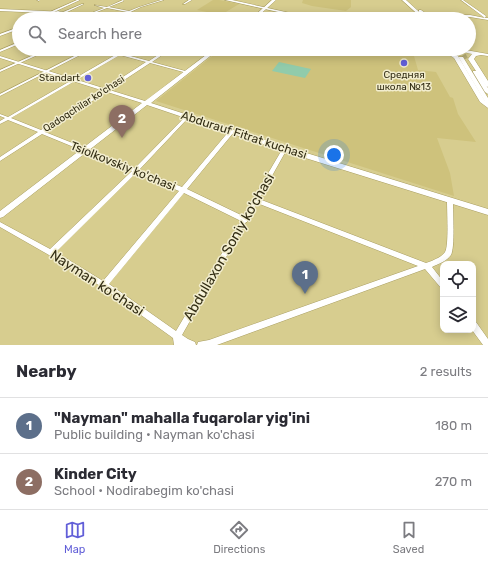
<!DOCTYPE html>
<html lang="en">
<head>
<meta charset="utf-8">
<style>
  :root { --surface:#fff; --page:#f2f2f3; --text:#2b2b33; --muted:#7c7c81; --line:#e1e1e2; --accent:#625fd8 }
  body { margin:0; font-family:Rubik,sans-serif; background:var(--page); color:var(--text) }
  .controls { position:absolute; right:12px; bottom:12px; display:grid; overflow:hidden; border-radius:8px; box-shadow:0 2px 10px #0003 }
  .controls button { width:36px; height:36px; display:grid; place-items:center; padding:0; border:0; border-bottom:1px solid var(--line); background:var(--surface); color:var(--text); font:20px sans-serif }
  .you { position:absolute; left:334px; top:155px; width:14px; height:14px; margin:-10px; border:3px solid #fff; border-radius:50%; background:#1a73e8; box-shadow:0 0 0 6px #1a73e833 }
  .badge { display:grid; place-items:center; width:26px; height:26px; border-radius:50%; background:var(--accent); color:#fff; font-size:13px; font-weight:700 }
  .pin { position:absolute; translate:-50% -33px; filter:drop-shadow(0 1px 2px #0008) }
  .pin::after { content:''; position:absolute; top:21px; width:14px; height:12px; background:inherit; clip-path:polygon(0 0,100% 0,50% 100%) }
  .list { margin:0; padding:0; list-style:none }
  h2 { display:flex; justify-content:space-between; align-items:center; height:52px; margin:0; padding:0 16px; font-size:17px }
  h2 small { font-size:13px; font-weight:400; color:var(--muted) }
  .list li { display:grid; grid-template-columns:26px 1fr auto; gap:12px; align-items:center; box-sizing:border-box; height:56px; padding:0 16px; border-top:1px solid var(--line) }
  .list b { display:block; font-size:15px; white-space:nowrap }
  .list p { margin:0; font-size:13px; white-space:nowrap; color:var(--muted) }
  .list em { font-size:13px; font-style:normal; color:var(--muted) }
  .icon { flex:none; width:22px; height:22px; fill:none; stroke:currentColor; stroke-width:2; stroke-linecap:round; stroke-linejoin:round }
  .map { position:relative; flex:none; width:488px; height:345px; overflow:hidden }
  .search { position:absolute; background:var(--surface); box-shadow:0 2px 10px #0003; left:12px; right:12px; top:12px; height:44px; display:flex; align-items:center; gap:10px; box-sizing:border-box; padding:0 14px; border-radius:22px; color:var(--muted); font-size:15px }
  .sheet { height:164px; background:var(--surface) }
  nav { display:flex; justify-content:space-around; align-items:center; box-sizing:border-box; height:56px; border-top:1px solid var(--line); background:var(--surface); font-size:11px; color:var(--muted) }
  nav a { display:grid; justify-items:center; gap:2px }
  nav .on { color:var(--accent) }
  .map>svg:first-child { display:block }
  .built { fill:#cec27c }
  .green { fill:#91cbab }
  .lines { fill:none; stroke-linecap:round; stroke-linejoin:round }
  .secondary-tunnel { stroke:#b6ad76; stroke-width:4.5; stroke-dasharray:4.5 2.5; stroke-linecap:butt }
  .street-casing { stroke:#a89d61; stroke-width:1 }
  .secondary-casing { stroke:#a89d61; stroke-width:1 }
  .primary-casing { stroke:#a89d61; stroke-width:1 }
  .street { fill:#fff; fill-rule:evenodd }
  .secondary { fill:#fff; fill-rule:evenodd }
  .primary { fill:#fff; fill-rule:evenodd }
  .poi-dot { fill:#625fd8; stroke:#f2edce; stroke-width:1.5 }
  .labels { text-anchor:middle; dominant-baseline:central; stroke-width:3; stroke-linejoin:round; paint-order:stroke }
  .far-poi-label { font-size:10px; fill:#322d14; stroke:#f2edce }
  .far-street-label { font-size:10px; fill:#322d14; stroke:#f2edce }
  .street-label { font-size:12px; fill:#322d14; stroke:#f2edce }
  .near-street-label { font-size:14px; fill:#322d14; stroke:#f2edce }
</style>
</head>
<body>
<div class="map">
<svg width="488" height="345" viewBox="0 0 488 345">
  <rect width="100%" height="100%" fill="#d7cd8f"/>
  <g class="built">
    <path d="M213,0h6l20,4 -18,11 -24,-5z"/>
    <path d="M303,0h48v7l-5,4 -34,-5 -10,-3z"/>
    <path d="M221,49h197l-4,7 4,14 18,2 14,25 3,1 5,16 18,28 -39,-4 13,35 4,23 -298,-95z"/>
  </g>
  <path class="green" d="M279,62l32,7 -6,9 -33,-7z"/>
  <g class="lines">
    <path class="secondary-tunnel" d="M460,49l6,10"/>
    <g class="street-casing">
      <g id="street">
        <path d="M37,0h3l-1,1z"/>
        <path d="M77,0h3l-28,13 -2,-1z"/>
        <path d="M123,0l1,1 -15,6 20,4 10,-4 22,-7h3l-23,7 -25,12h-3l14,-7 -20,-4 -28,11h-3l28,-11 -10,-3 13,2z"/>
        <path d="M189,0h3l-7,4h-2z"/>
        <path d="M461,0h2l23,16 -1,2h3v2l-18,-3h-42l-1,-1 1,-1h42l15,3z"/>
        <path d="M82,4h2l-21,10 -2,-1z"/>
        <path d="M58,11l2,1 -16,7h-3z"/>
        <path d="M154,16l15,2 1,1 -16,-1 -3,1h-3z"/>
        <path d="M212,17h1l1,1 -1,1h-2z"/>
        <path d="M19,27v2l-19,7v-2z"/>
        <path d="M19,42v2l-19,8v-2z"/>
        <path d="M47,49h4l-51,23v-2z"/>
        <path d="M88,49h4l-92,47v-2z"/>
        <path d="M98,49h5l16,4 8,-4h4l-8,5 26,7 18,-12h4l-19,13 37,10 -2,1 -37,-10 -105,69 90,36 52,-53h2v2l-50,53 43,17 48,-57h4v2l-47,57 56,27 40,-68h4v1l-28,50 167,64c6,-2 16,-6 19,-11 4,-6 2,-42 2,-51l1,-2h4l1,2c0,11 2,47 -2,54 -4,6 -13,9 -19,12l11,14v8l-2,-1 -16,-19 -208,76h-20l1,-3 11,-2 209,-74 -161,-63 -10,16v3h-1l-64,113 6,4 7,3 1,3h-22l-1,-7 -71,-51 -53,-32 -49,-28v-5l50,27 82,-78 -90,-37 -42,27v-4l38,-25 -30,-12 -8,4v-3l5,-3 -5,-2v-2l8,3 109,-63zM120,55l26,7 -105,68 -30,-12zM136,173l43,18 -76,90 -47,-29zM184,193l57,28 -65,110 -67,-47z"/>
        <path d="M473,321l3,1 12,17v6h-5l-11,-15h1z"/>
      </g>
    </g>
    <g class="secondary-casing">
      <g id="secondary">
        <path d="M272,0h4l-21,19h-4z"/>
        <path d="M402,0h4l21,19h-4z"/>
        <path d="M0,9l66,3 36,7h-8l-28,-5 -66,-3z"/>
        <path d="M214,49h5l-68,54 136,44 201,62v6l-205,-64 -136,-46 -144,112 -3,1v-7l142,-108 -142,-45v-2l145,45z"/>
        <path d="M459,57h4l25,41v6l-3,-2 -26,-44z"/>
        <path d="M473,71h4l11,17v6l-3,-2 -12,-20z"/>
      </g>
    </g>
    <g class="primary-casing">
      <g id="primary">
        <path d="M225,0h7l85,19h-8z"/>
        <path d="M419,10h2l13,9h-5l-10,-7z"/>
        <path d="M440,49h6l12,7 27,45 3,2v5l-8,-6 -26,-44z"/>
        <path d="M449,49h11l28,5v2l-7,-1 -5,1 -2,3 14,22v6l-2,-1 -18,-27 4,-5z"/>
      </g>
    </g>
    <use href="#street" class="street"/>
    <use href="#secondary" class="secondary"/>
    <use href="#primary" class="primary"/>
  </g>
  <g class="poi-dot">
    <circle cx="404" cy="63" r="4"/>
    <circle cx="88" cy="78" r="4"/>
  </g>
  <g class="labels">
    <g class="far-poi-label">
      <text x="404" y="75">Средняя<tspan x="404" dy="12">школа №13</tspan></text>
      <text x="80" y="78" text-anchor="end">Standart</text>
    </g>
    <g class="far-street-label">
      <text transform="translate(84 104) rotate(-33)">Qadoqchilar ko'chasi</text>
    </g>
    <g class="street-label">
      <text transform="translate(244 135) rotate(18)">Abdurauf Fitrat kuchasi</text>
      <text transform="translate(123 166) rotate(22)">Tsiolkovskiy ko'chasi</text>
    </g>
    <g class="near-street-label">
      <text transform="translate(229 247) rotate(-60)">Abdullaxon Soniy ko'chasi</text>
      <text transform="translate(97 283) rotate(33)">Nayman ko'chasi</text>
    </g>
  </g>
</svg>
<div class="controls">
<button><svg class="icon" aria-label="locate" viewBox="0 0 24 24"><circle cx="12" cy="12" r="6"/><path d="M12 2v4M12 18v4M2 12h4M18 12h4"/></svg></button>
<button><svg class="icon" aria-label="layers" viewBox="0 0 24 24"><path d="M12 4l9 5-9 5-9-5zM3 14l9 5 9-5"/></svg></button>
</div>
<div class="you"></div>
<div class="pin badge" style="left:305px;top:294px;background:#5c6f8a">1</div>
<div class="pin badge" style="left:122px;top:138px;background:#8d6e63">2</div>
<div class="search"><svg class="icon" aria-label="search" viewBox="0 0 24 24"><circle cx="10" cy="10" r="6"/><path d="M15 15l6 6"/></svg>Search here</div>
</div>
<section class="sheet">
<h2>Nearby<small>2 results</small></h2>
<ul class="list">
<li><span class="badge" style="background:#5c6f8a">1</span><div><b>&quot;Nayman&quot; mahalla fuqarolar yig'ini</b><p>Public building · Nayman ko'chasi</p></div><em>180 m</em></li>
<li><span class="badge" style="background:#8d6e63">2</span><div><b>Kinder City</b><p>School · Nodirabegim ko'chasi</p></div><em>270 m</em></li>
</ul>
</section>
<nav>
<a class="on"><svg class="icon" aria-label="map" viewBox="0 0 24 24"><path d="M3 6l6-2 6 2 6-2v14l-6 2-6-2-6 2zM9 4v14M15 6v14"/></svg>Map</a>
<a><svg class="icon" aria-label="directions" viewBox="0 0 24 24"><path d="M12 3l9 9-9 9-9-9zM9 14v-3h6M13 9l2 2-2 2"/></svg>Directions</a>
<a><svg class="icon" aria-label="saved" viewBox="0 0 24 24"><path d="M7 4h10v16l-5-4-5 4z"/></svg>Saved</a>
</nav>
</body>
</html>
